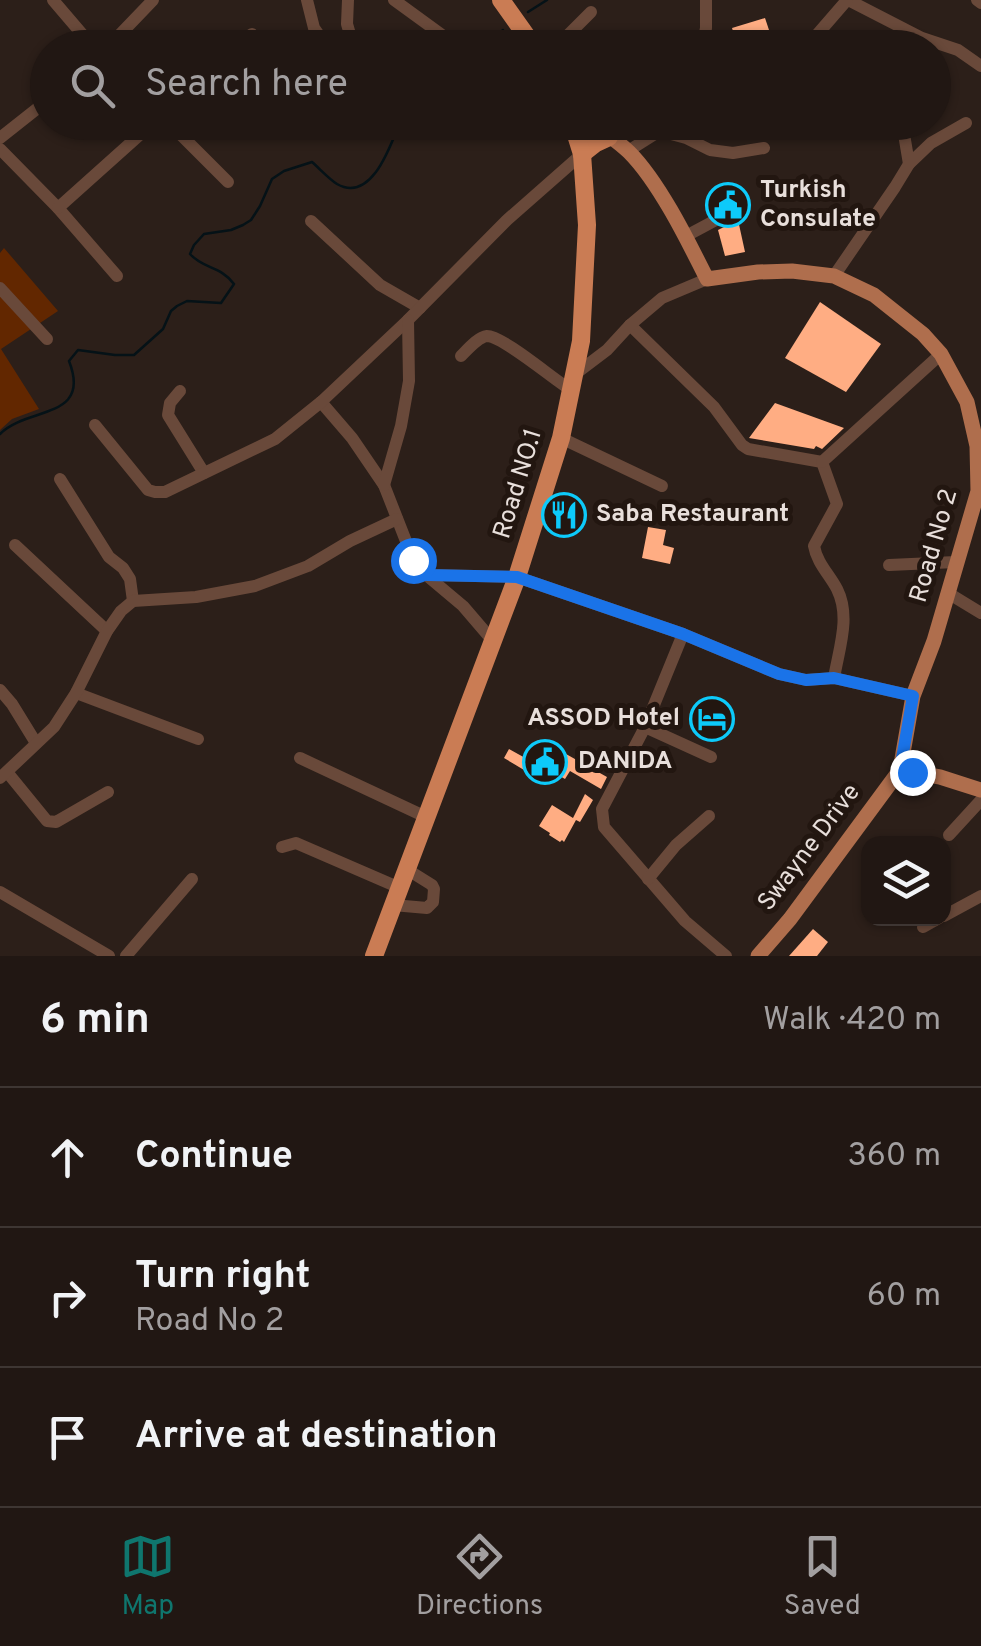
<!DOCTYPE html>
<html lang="en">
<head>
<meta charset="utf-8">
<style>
  :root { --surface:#211713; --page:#29201c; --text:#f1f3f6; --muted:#a29fa0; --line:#3e3633; --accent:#0f766e }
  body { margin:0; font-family:Overpass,sans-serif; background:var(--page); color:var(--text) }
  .controls { position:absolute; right:30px; bottom:30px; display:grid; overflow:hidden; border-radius:20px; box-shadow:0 2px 8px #0004 }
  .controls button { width:90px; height:90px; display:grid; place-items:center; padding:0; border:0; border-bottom:2px solid var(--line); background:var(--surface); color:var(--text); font:50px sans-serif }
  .stop { position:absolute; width:30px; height:30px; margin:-22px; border:8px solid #1a73e8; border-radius:50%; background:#fff }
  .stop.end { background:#1a73e8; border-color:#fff; box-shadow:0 2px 10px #0008 }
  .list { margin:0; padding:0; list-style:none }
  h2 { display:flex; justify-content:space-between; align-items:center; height:130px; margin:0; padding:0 40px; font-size:42px }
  h2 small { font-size:32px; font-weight:400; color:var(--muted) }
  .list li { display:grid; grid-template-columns:65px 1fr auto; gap:30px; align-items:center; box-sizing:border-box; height:140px; padding:0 40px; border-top:2px solid var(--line) }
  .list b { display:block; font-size:38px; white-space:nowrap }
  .list p { margin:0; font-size:32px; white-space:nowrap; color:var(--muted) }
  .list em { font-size:32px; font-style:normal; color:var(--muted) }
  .icon { flex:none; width:55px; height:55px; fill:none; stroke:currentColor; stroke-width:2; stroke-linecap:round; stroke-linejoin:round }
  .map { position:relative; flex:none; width:981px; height:956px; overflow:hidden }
  .search { position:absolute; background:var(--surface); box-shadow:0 2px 8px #0004; left:30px; right:30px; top:30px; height:110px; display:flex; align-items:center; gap:25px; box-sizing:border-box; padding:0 35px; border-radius:55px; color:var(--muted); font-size:38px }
  .sheet { height:550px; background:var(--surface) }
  nav { display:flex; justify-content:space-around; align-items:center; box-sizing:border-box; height:140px; border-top:2px solid var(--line); background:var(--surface); font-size:28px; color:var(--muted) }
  nav a { display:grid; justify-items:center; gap:5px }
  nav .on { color:var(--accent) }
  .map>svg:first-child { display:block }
  .green { fill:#622700 }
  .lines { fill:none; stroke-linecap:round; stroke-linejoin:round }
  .stream { stroke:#051217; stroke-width:2.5 }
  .building { fill:#ffad83 }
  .minor { stroke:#69493a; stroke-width:12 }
  .major { stroke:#af6e4d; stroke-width:15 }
  .highway { stroke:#ca7c54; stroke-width:18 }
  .route { stroke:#1a73e8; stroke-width:12 }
  .labels { text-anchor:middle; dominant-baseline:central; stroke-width:10; stroke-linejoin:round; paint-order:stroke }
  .poi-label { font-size:25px; font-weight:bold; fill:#e8dfdb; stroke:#221610; text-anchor:start }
  .street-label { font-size:25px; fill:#e8dfdb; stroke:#221610 }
</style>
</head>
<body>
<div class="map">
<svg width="981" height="956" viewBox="0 0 981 956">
  <rect width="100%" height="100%" fill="#2c1f19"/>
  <path class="green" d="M4,248l54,63 -57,38 38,60 -27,10 -12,11v-177z"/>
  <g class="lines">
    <g class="stream">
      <path d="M528,12l19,-12"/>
      <path d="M479,48l24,-18"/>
      <path d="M0,434c28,-28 92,-14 69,-73l9,-11 37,5h19l29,-26 8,-18 6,-5 10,-5 34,2 13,-19c-13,-18 -31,-15 -44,-30l4,-9 10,-11 27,-4 12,-5 8,-5 9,-14 12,-27 12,-8 28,-9c8,7 16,16 25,22 35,20 54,-40 63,-62"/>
    </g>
  </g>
  <g class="building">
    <path d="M765,18l6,18 -33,11 -6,-19z"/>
    <path d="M738,220l7,32 -20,4 -7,-26z"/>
    <path d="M820,302l61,42 -35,48 -61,-34z"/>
    <path d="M775,403l69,25 -22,21 -6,-3 -2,3 -65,-11z"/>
    <path d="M648,527l18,3 -3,15 11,3 -4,16 -28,-6z"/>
    <path d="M538,740l14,9 -4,6 13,8 5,-9 41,23 -6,12 -31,-18 -5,8 -14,-8 -4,7 -20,-13 -3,5 -20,-12 5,-9 18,10z"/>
    <path d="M585,794l8,6 -13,22 -4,-2 -12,22 -2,-2 -2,2 -11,-7 1,-2 -11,-7 13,-21 21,13z"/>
    <path d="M813,929l15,13 -11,14h-28z"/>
  </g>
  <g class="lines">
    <g class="minor">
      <path d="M53,0l41,48"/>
      <path d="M307,0l7,28 14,20"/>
      <path d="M348,0l-1,24 7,24"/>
      <path d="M394,0l66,48"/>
      <path d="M848,0l74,38 36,12 23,16"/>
      <path d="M977,0l4,3"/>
      <path d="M107,48l46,-48"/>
      <path d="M237,48l15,-14"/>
      <path d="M555,48l36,-36"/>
      <path d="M702,48l4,-20v-28"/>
      <path d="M801,48l14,-11 32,-37"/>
      <path d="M168,122l60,60"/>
      <path d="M414,122c21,7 36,14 55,0"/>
      <path d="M902,122l7,42"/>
      <path d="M660,131l26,7 24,12 23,3 31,-5"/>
      <path d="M0,138l48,-38"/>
      <path d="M0,149l58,59 59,68"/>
      <path d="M628,151l46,-29"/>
      <path d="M58,208l96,-86"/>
      <path d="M311,221l69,64 40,23"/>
      <path d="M686,236l58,-31"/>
      <path d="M834,276l61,-89 14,-23 22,-21 35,-20"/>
      <path d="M0,288l47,51"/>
      <path d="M630,325l84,82 28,38 6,4 74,13 15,42 -23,42c3,17 15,28 23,43 14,28 2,59 -3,89"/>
      <path d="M461,356c7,-7 17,-19 26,-20 16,0 67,44 84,54"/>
      <path d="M574,375l33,-25 23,-25 32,-27 45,-19"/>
      <path d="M180,391l-10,12 -2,12 36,58"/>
      <path d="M321,402l31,36 32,47 29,74 6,10 44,37 30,35"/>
      <path d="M95,425l53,65 7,2h10l110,-53 46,-37 87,-82 99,-100 75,-66"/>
      <path d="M561,438l101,48"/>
      <path d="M822,462l119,-108"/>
      <path d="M60,479l49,78 14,11 7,11 3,22"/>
      <path d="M384,485l17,-59 8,-45 -1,-61"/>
      <path d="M15,545l92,86"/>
      <path d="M889,565l67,-3"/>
      <path d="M427,575l90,2 166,57 96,40 27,6 28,-2 79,18"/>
      <path d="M948,593l33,20"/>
      <path d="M683,634l-38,93 -43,82 2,18 81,94 41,35"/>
      <path d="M0,690l12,14 24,39"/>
      <path d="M76,693l122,46"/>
      <path d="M645,727l66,30"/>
      <path d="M300,758l126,59"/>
      <path d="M7,772l40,49 9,1 52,-30"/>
      <path d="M0,778l54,-51 22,-34 31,-62 14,-20 12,-10 63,-4 59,-11 53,-20 42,-25 47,-22"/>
      <path d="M949,835l32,-35"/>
      <path d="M282,847l14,-4 104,45"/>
      <path d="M648,879l28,-34 33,-29"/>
      <path d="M0,892l109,64"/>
      <path d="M393,905l34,3 6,-6 1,-13 -2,-4 -24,-15"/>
      <path d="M944,916l37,-20"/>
      <path d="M923,927l16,-9"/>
      <path d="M126,956l66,-77"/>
    </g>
    <g class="major">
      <path d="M592,122c12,11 26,19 37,30 30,30 59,89 78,127l51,-7 34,-1 42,5 40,19 49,39 18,20 26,48 10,44 1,45 -44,150 -21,55 -13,74 40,7 41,13"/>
      <path d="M758,956l32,-37 110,-149"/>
    </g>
    <g class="highway">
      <path d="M501,0l34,48"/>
      <path d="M582,154l14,-11 13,-6"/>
      <path d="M374,956l143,-379 44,-139 20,-97 6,-116 -5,-71 -10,-32"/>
    </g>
  </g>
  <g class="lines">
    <path class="route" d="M413,560l14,15 90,2 166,57 96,40 27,6 28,-2 79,18 -13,74 12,2"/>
  </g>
  <defs>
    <g id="civic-ring" transform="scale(2.25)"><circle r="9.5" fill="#221610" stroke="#0dcafa" stroke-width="1.5"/><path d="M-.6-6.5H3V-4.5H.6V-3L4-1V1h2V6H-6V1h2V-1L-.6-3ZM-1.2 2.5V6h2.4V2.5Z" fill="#0dcafa"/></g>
    <g id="restaurant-ring" transform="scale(2.25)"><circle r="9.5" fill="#221610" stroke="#0dcafa" stroke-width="1.5"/><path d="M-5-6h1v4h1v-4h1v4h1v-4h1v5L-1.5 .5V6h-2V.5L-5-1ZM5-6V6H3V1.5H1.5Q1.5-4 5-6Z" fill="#0dcafa"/></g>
    <g id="hotel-ring" transform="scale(2.25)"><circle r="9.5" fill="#221610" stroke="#0dcafa" stroke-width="1.5"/><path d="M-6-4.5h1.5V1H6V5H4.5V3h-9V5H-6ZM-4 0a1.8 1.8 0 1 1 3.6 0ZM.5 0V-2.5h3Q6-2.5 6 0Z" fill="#0dcafa"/></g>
  </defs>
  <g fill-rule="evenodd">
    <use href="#civic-ring" x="728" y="205"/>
    <use href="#restaurant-ring" x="564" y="515"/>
    <use href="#hotel-ring" x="712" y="719"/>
    <use href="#civic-ring" x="545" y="762"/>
  </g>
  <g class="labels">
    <g class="poi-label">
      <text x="760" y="191">Turkish<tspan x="760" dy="29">Consulate</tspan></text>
      <text x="596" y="515">Saba Restaurant</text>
      <text x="680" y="719" text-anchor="end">ASSOD Hotel</text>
      <text x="578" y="762">DANIDA</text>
    </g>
    <g class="street-label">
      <text transform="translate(519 484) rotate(-73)">Road NO.1</text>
      <text transform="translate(935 546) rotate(-74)">Road No 2</text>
      <text transform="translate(810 848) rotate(-53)">Swayne Drive</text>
    </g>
  </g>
</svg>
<div class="controls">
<button><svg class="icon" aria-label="layers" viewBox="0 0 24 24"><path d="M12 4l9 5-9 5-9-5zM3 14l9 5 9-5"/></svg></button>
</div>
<div class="stop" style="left:413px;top:560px"></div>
<div class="stop end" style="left:912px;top:772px"></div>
<div class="search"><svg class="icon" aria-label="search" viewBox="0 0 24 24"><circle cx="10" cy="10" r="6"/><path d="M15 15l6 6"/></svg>Search here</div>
</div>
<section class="sheet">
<h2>6 min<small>Walk · 420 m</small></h2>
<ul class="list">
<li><svg class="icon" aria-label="ahead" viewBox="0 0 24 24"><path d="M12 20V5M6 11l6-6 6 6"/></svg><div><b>Continue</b></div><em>360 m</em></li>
<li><svg class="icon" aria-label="right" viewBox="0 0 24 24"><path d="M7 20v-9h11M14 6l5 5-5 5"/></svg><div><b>Turn right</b><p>Road No 2</p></div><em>60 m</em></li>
<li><svg class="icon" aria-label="arrive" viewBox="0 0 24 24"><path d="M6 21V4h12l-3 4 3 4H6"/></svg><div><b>Arrive at destination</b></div></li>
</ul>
</section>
<nav>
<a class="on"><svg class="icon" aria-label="map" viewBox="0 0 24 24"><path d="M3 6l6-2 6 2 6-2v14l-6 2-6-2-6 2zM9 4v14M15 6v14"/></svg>Map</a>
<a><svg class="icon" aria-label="directions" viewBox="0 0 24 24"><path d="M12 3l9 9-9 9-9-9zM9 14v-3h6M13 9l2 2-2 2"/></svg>Directions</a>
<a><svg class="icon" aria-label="saved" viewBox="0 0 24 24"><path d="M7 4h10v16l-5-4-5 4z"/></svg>Saved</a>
</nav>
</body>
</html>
